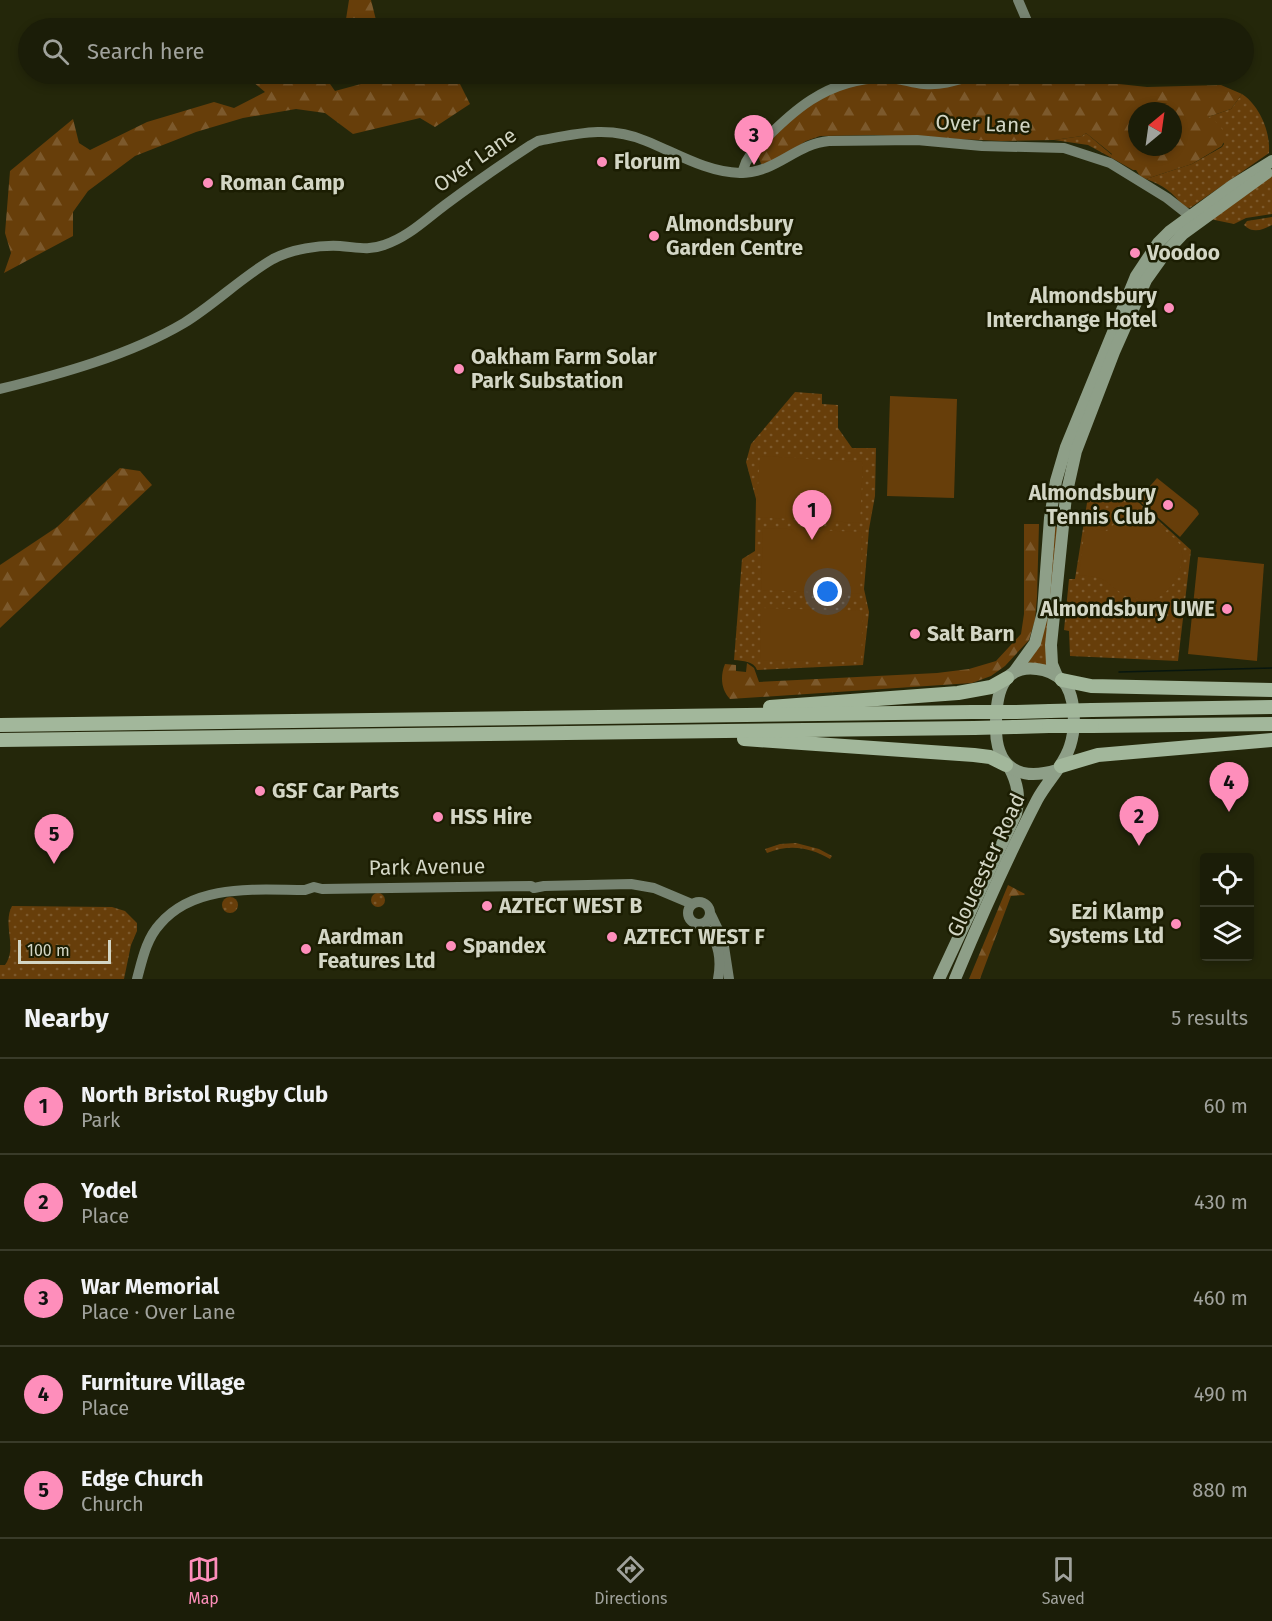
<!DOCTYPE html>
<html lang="en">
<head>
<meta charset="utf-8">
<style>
  :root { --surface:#1b1d08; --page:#242612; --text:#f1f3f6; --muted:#a0a29c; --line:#393b29; --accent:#fe8ebb }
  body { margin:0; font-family:"Fira Sans",sans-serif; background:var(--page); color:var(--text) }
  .controls { position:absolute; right:18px; bottom:18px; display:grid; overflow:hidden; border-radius:6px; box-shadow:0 3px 9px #0003 }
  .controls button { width:54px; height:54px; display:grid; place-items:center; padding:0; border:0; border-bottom:2px solid var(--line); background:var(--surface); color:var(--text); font:30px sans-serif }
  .compass { position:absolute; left:1128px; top:102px; width:54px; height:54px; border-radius:50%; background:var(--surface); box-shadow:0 3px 9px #0003; rotate:29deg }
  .scale { position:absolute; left:18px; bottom:15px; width:93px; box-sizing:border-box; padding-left:6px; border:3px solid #d3d6c5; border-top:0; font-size:16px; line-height:21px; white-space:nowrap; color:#d3d6c5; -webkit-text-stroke:4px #1b1d02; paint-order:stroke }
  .you { position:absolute; left:828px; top:592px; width:21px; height:21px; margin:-15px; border:4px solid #fff; border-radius:50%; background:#1a73e8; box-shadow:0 0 0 9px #1a73e833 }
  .badge { display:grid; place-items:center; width:39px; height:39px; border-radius:50%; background:var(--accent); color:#111; font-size:20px; font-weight:700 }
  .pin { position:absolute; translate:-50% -50px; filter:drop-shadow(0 2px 3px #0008) }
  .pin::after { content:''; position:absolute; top:32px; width:21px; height:18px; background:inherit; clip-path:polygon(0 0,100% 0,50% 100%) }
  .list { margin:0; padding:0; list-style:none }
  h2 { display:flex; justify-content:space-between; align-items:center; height:78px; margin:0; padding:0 24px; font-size:26px }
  h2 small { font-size:20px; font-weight:400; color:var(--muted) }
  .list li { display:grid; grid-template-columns:39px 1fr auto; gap:18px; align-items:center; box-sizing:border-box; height:96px; padding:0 24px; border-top:2px solid var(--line) }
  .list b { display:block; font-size:22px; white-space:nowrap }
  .list p { margin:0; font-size:20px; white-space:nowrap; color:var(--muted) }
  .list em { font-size:20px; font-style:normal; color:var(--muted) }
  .icon { flex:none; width:33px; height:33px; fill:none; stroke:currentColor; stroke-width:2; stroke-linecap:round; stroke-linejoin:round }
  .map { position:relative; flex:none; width:1272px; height:979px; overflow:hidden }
  .search { position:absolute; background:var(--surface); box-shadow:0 3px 9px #0003; left:18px; right:18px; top:18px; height:66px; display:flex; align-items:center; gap:15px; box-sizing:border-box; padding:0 21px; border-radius:33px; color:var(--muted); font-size:22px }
  .sheet { height:558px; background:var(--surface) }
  nav { display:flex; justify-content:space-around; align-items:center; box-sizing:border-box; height:84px; border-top:2px solid var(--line); background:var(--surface); font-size:16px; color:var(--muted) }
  nav a { display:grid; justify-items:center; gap:3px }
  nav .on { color:var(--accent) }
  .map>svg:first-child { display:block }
  .grass { fill:url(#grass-dots) }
  .forest { fill:url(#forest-firs); fill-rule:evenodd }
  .pitch { fill:#673e0a }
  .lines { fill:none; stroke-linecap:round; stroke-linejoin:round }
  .stream { stroke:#08160f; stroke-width:1.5 }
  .secondary { stroke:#778472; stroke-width:10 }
  .primary { stroke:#8e9f88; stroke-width:12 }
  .highway { stroke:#a2b79b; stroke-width:14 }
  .highway-bridge { stroke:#a2b79b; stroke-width:14 }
  .poi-dot { fill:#fe8ebb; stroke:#1b1d02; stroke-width:2 }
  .labels { text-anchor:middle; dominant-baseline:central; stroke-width:5; stroke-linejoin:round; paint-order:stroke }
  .street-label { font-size:21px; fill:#d3d6c5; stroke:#1b1d02 }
  .poi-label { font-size:21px; font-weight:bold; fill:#d3d6c5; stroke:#1b1d02; text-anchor:start }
</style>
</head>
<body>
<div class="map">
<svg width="1272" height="979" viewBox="0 0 1272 979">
  <defs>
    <pattern id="grass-dots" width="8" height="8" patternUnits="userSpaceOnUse" patternTransform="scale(1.5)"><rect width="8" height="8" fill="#673e0a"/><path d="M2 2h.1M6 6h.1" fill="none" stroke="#7c592c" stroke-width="1.8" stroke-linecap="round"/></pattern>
    <pattern id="forest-firs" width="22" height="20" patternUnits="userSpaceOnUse" patternTransform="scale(1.5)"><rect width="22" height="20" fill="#673e0a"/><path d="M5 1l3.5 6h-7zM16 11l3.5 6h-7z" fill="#7c592c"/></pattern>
  </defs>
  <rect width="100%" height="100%" fill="#24270a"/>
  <g class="grass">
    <path d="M1242,94c17,11 29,38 27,59l-79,55 -7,-1c-9,-15 -21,-22 -37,-28l46,-15 30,-17 2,-3 -16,-27 23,-8z"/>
    <path d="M1086,133l26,22 -2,2 -22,-12 -34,-5 28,-4z"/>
    <path d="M1272,175v39l-26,4 -12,6 -24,-5z"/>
    <path d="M1272,217v8c-10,5 -19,9 -28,0l3,-4z"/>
    <path d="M795,392l27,2v10l16,1v23l14,20h24l-1,48 -6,33 -5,60 5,23 -6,53 -106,5c-3,-9 -14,-9 -23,-10l8,-101 13,-8 1,-52 -10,-37 5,-18z"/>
    <path d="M1089,490l15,7 33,4 54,49 -13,111 -108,-5 -1,-25 -5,-1 5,-51h6z"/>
    <path d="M1054,526l5,2 -10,140 -23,-2 13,-22z"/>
    <path d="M796,843l23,6 13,7 -2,3c-20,-12 -41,-15 -63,-6l-2,-4 15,-5z"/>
    <circle cx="378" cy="900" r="7"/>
    <circle cx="230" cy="905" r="8"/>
    <path d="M12,906l100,1 13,4 12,12v8l-6,14 -7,34h-124v-14h5c13,-17 -3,-41 7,-59z"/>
  </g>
  <g class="forest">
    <path d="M349,0h22l7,28h-30l-2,-9z"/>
    <path d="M249,74h74l12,17 63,-17h57l15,30 -35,23 -15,-9 -67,16 -28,-21 -29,-4 -53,9 -47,14 -61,24 -47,35 -15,21v24l-69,37 7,-20 -6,-20 5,-62 63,-52 6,24 11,7 57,-28 67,-20 20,6 31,-16 -18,-15z"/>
    <path d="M981,74h105l33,10 28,3 74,-2 21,9 -11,15 -23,8c12,6 20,15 14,29l-30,18 -46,15 -6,-3 -4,-6h-3l-23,-13 2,-3 -26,-21 -4,3 -28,4 -53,1 -127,-6 -54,1 -14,5 -37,24 -7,1 -5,-12 40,-43 58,-31 67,5zM1137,111h36v36h-36z"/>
    <path d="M120,468l20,3 12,14 -152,143v-63l57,-38z"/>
    <path d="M1024,524h15l-2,73 -2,23 -6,20 -24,26 -14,10 -19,7 -242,16c-9,-9 -10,-23 -5,-35l11,1v6l10,1 1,-9 7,5 5,14 178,-9 32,-4 27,-8 25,-27 3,-20z"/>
    <path d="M1008,885l17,9 -1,1 -13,1 -31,83h-11z"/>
  </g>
  <g class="pitch">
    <path d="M890,396l67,3 -3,99 -67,-2z"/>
    <path d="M760,456l103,6 -3,61 -104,-6z"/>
    <path d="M1157,478l40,32 2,4 -19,23 -42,-37z"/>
    <path d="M1128,503l36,23 -2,3c6,4 14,9 18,16 8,18 -8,50 -27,54 -12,2 -27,-2 -36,-9 -5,-3 -10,-9 -15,-11 -6,-3 -16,-3 -23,-4l6,-47 22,3 9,-9z"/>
    <path d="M763,528l99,4 -2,62 -99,-4z"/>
    <path d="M1198,557l66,7 -7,97 -69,-7z"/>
    <path d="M761,608l102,3 -2,51 -101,-2z"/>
  </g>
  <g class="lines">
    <path class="stream" d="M1119,672l153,-4"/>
    <g class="secondary">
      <path d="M1018,0l12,28"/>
      <path d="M742,173l4,-11 5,-8c39,-42 76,-77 136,-76 12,0 25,5 37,6 19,2 36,-5 53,-10"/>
      <path d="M0,389c61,-15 130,-34 184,-66 31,-19 59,-47 89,-64 19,-10 46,-14 67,-13 16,1 28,5 44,-1 24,-8 41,-25 61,-40 28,-21 57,-41 86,-60l7,-4c38,-7 70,-16 108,0 30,12 60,31 94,32 37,0 55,-29 89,-32l88,-1 65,6 82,2 46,15 57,35 23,18 3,5"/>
      <circle cx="699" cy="913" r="11"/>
      <path d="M711,915l12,25 6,39"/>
      <path d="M702,924c16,14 20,34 16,55"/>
      <path d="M137,979c5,-18 9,-40 23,-55 35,-41 97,-34 145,-34l9,-3 8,2 209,-3 3,2 10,-2 87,-2 23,4 38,16"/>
    </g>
    <g class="primary">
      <path d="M1014,672l21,-29 8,-31 7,-94 6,-37 10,-34 70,-171 22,-33 12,-12 63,-46 39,-24"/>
      <path d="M1057,676l-5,-12 -1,-19 15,-149 10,-45 38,-99 32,-72 20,-28 17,-18 84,-61"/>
      <path d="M939,979l77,-165c4,-17 2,-30 -7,-47"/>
      <path d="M955,979c25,-60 52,-121 82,-179 10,-19 27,-34 33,-54 6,-18 6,-52 -8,-66 -7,-6 -16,-10 -25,-11 -37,-5 -41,29 -41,56 -1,42 22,57 61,45"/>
    </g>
    <g class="highway">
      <path d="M1062,680l29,6 181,4"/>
      <path d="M770,707l188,-14 33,-6 16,-9"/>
      <path d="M1092,710l180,-3"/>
      <path d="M1015,712l35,-1"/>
      <path d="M0,725l972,-13"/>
      <path d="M1092,726l180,-2"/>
      <path d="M1014,727l35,-1"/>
      <path d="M744,739l230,16 16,2 16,8"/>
      <path d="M0,740l974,-12"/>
      <path d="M1061,766l37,-11 174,-15"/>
    </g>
    <g class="highway-bridge">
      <path d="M1050,711l42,-1"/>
      <path d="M972,712h43"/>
      <path d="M1049,726h43"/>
      <path d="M974,728l40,-1"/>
    </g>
  </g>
  <g class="poi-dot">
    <circle cx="602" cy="162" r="6"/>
    <circle cx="208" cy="183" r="6"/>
    <circle cx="654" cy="236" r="6"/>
    <circle cx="1135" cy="253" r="6"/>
    <circle cx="1169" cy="308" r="6"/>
    <circle cx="459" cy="369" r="6"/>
    <circle cx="1168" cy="505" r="6"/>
    <circle cx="1227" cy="609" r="6"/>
    <circle cx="915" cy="634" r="6"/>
    <circle cx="260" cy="791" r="6"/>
    <circle cx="438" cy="817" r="6"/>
    <circle cx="487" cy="906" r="6"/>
    <circle cx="1176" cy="924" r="6"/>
    <circle cx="612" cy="937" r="6"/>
    <circle cx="451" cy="946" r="6"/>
    <circle cx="306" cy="949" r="6"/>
  </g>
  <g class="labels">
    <g class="street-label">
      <text transform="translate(983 124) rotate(2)">Over Lane</text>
      <text transform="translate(475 160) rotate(-35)">Over Lane</text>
      <text transform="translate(986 865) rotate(-65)">Gloucester Road</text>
      <text transform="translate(427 867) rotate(-1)">Park Avenue</text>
    </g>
    <g class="poi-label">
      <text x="614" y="162">Florum</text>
      <text x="220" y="183">Roman Camp</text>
      <text x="666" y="224">Almondsbury<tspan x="666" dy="24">Garden Centre</tspan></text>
      <text x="1147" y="253">Voodoo</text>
      <text x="1157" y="296" text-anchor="end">Almondsbury<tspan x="1157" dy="24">Interchange Hotel</tspan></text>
      <text x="471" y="357">Oakham Farm Solar<tspan x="471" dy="24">Park Substation</tspan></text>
      <text x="1156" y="493" text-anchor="end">Almondsbury<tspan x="1156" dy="24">Tennis Club</tspan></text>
      <text x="1215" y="609" text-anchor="end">Almondsbury UWE</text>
      <text x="927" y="634">Salt Barn</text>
      <text x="272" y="791">GSF Car Parts</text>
      <text x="450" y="817">HSS Hire</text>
      <text x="499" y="906">AZTECT WEST B</text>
      <text x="1164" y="912" text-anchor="end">Ezi Klamp<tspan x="1164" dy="24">Systems Ltd</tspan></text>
      <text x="318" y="937">Aardman<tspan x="318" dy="24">Features Ltd</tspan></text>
      <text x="624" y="937">AZTECT WEST F</text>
      <text x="463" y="946">Spandex</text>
    </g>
  </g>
</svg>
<div class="controls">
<button><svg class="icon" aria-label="locate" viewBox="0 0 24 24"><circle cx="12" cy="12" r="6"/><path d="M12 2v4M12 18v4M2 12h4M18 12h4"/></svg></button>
<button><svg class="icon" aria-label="layers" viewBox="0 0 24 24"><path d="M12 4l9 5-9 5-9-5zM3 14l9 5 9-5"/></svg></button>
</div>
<svg class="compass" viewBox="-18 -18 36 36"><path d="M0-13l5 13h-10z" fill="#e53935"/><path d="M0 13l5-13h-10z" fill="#a0a29c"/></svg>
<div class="scale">100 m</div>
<div class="you"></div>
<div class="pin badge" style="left:812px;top:540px">1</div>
<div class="pin badge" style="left:1139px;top:846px">2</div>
<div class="pin badge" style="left:754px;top:165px">3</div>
<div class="pin badge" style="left:1229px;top:812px">4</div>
<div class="pin badge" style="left:54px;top:864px">5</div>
<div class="search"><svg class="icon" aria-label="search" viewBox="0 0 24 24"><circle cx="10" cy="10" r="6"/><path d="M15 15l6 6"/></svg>Search here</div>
</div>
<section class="sheet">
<h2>Nearby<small>5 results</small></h2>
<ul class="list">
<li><span class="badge">1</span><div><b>North Bristol Rugby Club</b><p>Park</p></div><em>60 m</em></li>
<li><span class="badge">2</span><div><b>Yodel</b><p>Place</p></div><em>430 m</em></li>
<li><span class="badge">3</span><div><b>War Memorial</b><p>Place · Over Lane</p></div><em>460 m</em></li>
<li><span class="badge">4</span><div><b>Furniture Village</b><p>Place</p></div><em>490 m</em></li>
<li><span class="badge">5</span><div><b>Edge Church</b><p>Church</p></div><em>880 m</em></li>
</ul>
</section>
<nav>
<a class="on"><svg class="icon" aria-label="map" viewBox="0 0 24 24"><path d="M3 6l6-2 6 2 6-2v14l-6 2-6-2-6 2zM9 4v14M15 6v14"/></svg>Map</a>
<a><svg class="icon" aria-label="directions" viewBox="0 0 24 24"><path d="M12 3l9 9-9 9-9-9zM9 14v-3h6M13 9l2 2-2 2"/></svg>Directions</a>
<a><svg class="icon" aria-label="saved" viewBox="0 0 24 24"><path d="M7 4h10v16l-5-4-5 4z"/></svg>Saved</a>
</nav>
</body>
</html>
